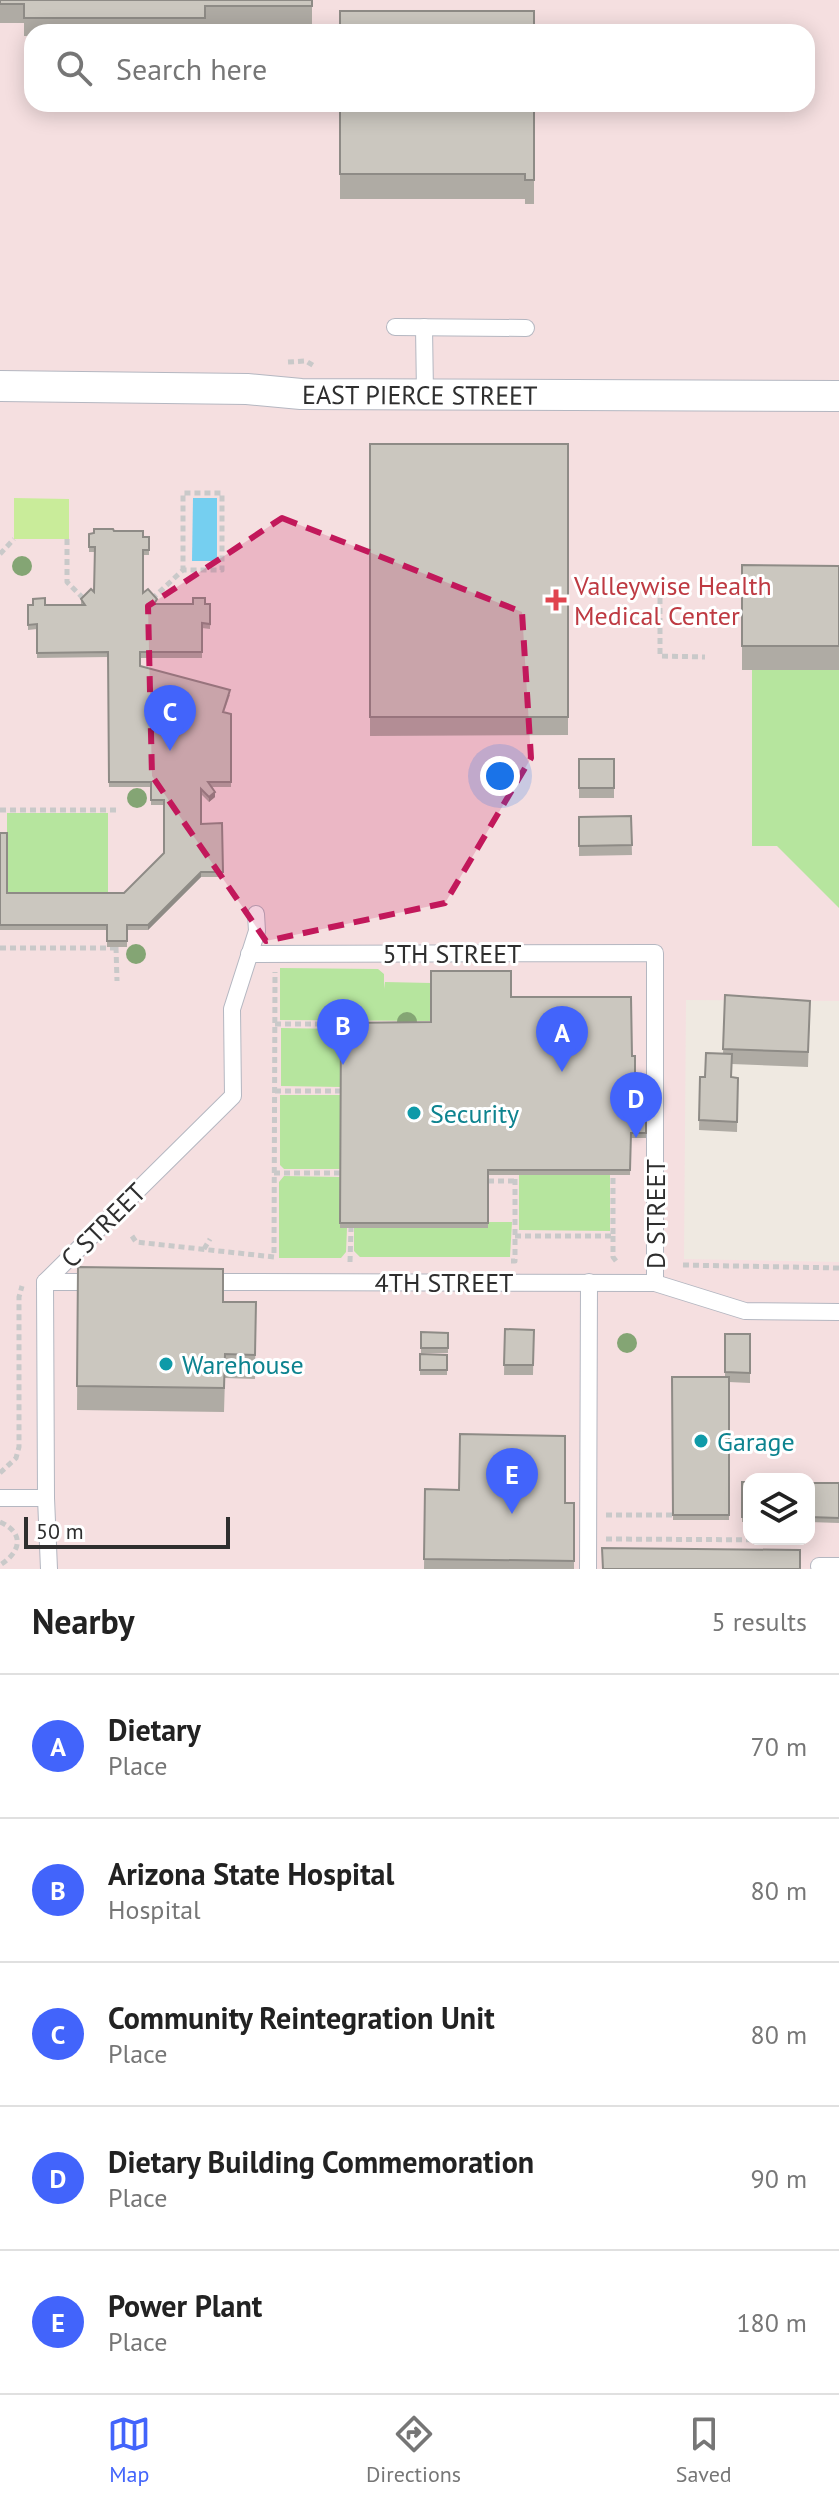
<!DOCTYPE html>
<html lang="en">
<head>
<meta charset="utf-8">
<style>
  :root { --surface:#fff; --page:#f2f2f2; --text:#222; --muted:#767676; --line:#e0e0e0; --accent:#4264fb }
  body { margin:0; font-family:"PT Sans",sans-serif; background:var(--page); color:var(--text) }
  .controls { position:absolute; right:24px; bottom:24px; display:grid; overflow:hidden; border-radius:16px; box-shadow:0 4px 20px #0003 }
  .controls button { width:72px; height:72px; display:grid; place-items:center; padding:0; border:0; border-bottom:2px solid var(--line); background:var(--surface); color:var(--text); font:40px sans-serif }
  .scale { position:absolute; left:24px; bottom:20px; width:206px; box-sizing:border-box; padding-left:8px; border:4px solid #2e2e2e; border-top:0; font-size:22px; line-height:28px; white-space:nowrap; color:#2e2e2e; -webkit-text-stroke:6px #fff; paint-order:stroke }
  .you { position:absolute; left:500px; top:776px; width:28px; height:28px; margin:-20px; border:6px solid #fff; border-radius:50%; background:#1a73e8; box-shadow:0 0 0 12px #1a73e833 }
  .badge { display:grid; place-items:center; width:52px; height:52px; border-radius:50%; background:var(--accent); color:#fff; font-size:26px; font-weight:700 }
  .pin { position:absolute; translate:-50% -66px; filter:drop-shadow(0 2px 4px #0008) }
  .pin::after { content:''; position:absolute; top:42px; width:28px; height:24px; background:inherit; clip-path:polygon(0 0,100% 0,50% 100%) }
  .list { margin:0; padding:0; list-style:none }
  h2 { display:flex; justify-content:space-between; align-items:center; height:104px; margin:0; padding:0 32px; font-size:34px }
  h2 small { font-size:26px; font-weight:400; color:var(--muted) }
  .list li { display:grid; grid-template-columns:52px 1fr auto; gap:24px; align-items:center; box-sizing:border-box; height:144px; padding:0 32px; border-top:2px solid var(--line) }
  .list b { display:block; font-size:30px; white-space:nowrap }
  .list p { margin:0; font-size:26px; white-space:nowrap; color:var(--muted) }
  .list em { font-size:26px; font-style:normal; color:var(--muted) }
  .icon { flex:none; width:44px; height:44px; fill:none; stroke:currentColor; stroke-width:2; stroke-linecap:round; stroke-linejoin:round }
  .map { position:relative; flex:none; width:839px; height:1569px; overflow:hidden }
  .search { position:absolute; background:var(--surface); box-shadow:0 4px 20px #0003; left:24px; right:24px; top:24px; height:88px; display:flex; align-items:center; gap:20px; box-sizing:border-box; padding:0 28px; border-radius:24px; color:var(--muted); font-size:30px }
  .sheet { height:824px; background:var(--surface) }
  nav { display:flex; justify-content:space-around; align-items:center; box-sizing:border-box; height:112px; border-top:2px solid var(--line); background:var(--surface); font-size:22px; color:var(--muted) }
  nav a { display:grid; justify-items:center; gap:4px }
  nav .on { color:var(--accent) }
  .map>svg:first-child { display:block }
  .medical { fill:#f5dfe0; fill-rule:evenodd }
  .green { fill:#b6e59e }
  .pitch { fill:#c9ec9a }
  .water { fill:#75cff0 }
  .lines { fill:none; stroke-linecap:round; stroke-linejoin:round }
  .lane-casing { stroke:#b4b7c1; stroke-width:18 }
  .street-casing { stroke:#b4b7c1; stroke-width:32 }
  .path { stroke:#c9c9c9; stroke-width:5; stroke-dasharray:6 4; stroke-linecap:butt }
  .lane { stroke:#fff; stroke-width:16 }
  .street { stroke:#fff; stroke-width:30 }
  .tree { fill:#84a574 }
  .wall { fill:#afaba4 }
  .shaded-wall { fill:#8e8b86 }
  .building { fill:#cbc7bf; stroke:#8e8b86; stroke-width:2 }
  .marked { fill:#c2185b; fill-opacity:0.2; stroke:#c2185b; stroke-width:6; stroke-dasharray:16 10; stroke-linejoin:round }
  .health-dot { fill:#e0444e; stroke:#fff; stroke-width:3 }
  .culture-dot { fill:#0f9aa8; stroke:#fff; stroke-width:3 }
  .labels { text-anchor:middle; dominant-baseline:central; stroke-width:6; stroke-linejoin:round; paint-order:stroke }
  .street-label { font-size:26px; fill:#2e2e2e; stroke:#fff }
  .health-label { font-size:26px; fill:#be3a42; stroke:#fff; text-anchor:start }
  .culture-label { font-size:26px; fill:#0d838f; stroke:#fff; text-anchor:start }
</style>
</head>
<body>
<div class="map">
<svg width="839" height="1569" viewBox="0 0 839 1569">
  <rect width="100%" height="100%" fill="#efe9e1"/>
  <path class="medical" d="M0,0h839v1001l-153,-1 -2,259 155,3v307h-839zM32,32h775v72h-775zM749,1479h60v60h-60z"/>
  <g class="green">
    <path d="M752,670h87v238l-62,-62h-25z"/>
    <rect x="7" y="813" width="101" height="85"/>
    <path d="M280,968l98,1 6,5v15l1,-7 46,1 1,38 -152,-1z"/>
    <path d="M281,1028l60,1v58l-60,-1z"/>
    <path d="M280,1095h61l-1,74h-56l-4,-4z"/>
    <path d="M519,1175h91v56l-91,-1z"/>
    <path d="M284,1176l56,1v50l7,1 -1,24 -5,6h-62v-76z"/>
    <path d="M488,1222h24l-2,35h-150l-6,-6v-23h134z"/>
  </g>
  <path class="pitch" d="M14,498l55,1v40h-55z"/>
  <path class="water" d="M193,498h24v63h-25z"/>
  <g class="lines">
    <g class="lane-casing">
      <g id="lane">
        <path d="M395,327l131,1"/>
        <path d="M424,327l1,67"/>
        <path d="M249,954l406,-1v330"/>
        <path d="M45,1282h55"/>
        <path d="M203,1282l452,1 90,28 94,1"/>
        <path d="M0,1498h46"/>
        <path d="M819,1566h20"/>
        <path d="M49,1569l-3,-71 -1,-216 188,-186 -1,-87 25,-78 -1,-17"/>
        <path d="M588,1569l1,-287"/>
      </g>
    </g>
    <g class="street-casing">
      <g id="street">
        <path id="s1" d="M0,386l247,3 54,5 538,2"/>
      </g>
    </g>
    <g class="path">
      <path d="M288,362l18,-1 8,5"/>
      <path d="M67,539v43l18,18"/>
      <path d="M0,554l14,-15"/>
      <path d="M660,588v68l45,1"/>
      <path d="M152,599l31,-29h39v-77h-39v77"/>
      <path d="M0,810h117"/>
      <path d="M116,947l1,34"/>
      <path d="M0,948h116"/>
      <path d="M275,1024h71"/>
      <path d="M275,1091h66"/>
      <path d="M274,1173h66"/>
      <path d="M488,1181h27"/>
      <path d="M132,1236l4,6 138,15 1,-285"/>
      <path d="M515,1236h98v-61"/>
      <path d="M613,1236v21l3,4"/>
      <path d="M204,1249l6,-10"/>
      <path d="M511,1261h4v-86"/>
      <path d="M350,1262l1,-34"/>
      <path d="M683,1265l156,3"/>
      <path d="M0,1473l16,-15 3,-11v-150l3,-11"/>
      <path d="M606,1515h67"/>
      <path d="M0,1522c25,11 21,30 0,43"/>
      <path d="M606,1539l183,1"/>
    </g>
    <use href="#lane" class="lane"/>
    <use href="#street" class="street"/>
  </g>
  <g class="tree">
    <circle cx="22" cy="566" r="10"/>
    <circle cx="137" cy="798" r="10"/>
    <circle cx="136" cy="954" r="10"/>
    <circle cx="407" cy="1022" r="10"/>
    <circle cx="627" cy="1343" r="10"/>
  </g>
  <g class="wall">
    <path d="M0,0h312v24h-107v8h-173v4h-8v-13h-24z"/>
    <path d="M340,104h194v100h-9v-5h-185z"/>
    <path d="M370,444h198v291l-198,1z"/>
    <path d="M114,531l35,6v18h-6v38l14,11h53v25l-8,-1v30h-62v8l90,29 -6,17 7,2v73h-19l3,10 -6,5 -8,-8v30l21,-1 1,54h-22l-53,53h-21v17h-20v-17h-107v-97l7,60h117l40,-40v-48h-13v-18h-42l-1,-130 -71,1v-29l-9,1v-25h53v-6l13,-7 1,-40h-6v-18z"/>
    <path d="M742,565l97,1v104h-97z"/>
    <rect x="579" y="759" width="35" height="39"/>
    <path d="M631,816l1,39 -53,1v-39z"/>
    <path d="M725,995l85,6 -2,66 -76,-3 -1,13 7,1 -1,54 -38,-2 1,-53h5l18,-23z"/>
    <path d="M511,997l121,59 3,22 11,1v59h-15l-1,37h-142v53h-148l1,-205 90,-1z"/>
    <path d="M78,1267l145,35h33l-1,77 -30,-1 -1,34 -147,-2z"/>
    <path d="M505,1329l29,1 -1,45h-29z"/>
    <path d="M421,1332l27,1v20h-27z"/>
    <path d="M725,1334h25v49l-21,-1v138h-56l-1,-143h53z"/>
    <path d="M420,1354l27,1v20h-27z"/>
    <rect x="742" y="1482" width="7" height="40"/>
    <path d="M809,1483h30v40l-30,-1z"/>
    <path d="M425,1489l149,14v66h-150z"/>
  </g>
  <g class="shaded-wall">
    <path d="M215,792v5l-6,5v-5z"/>
    <path d="M201,872v5l-53,53v-5z"/>
  </g>
  <g class="building">
    <path d="M0,0h312v6h-107v12h-181v-14h-24z"/>
    <rect x="340" y="11" width="194" height="21"/>
    <path d="M340,104h194v76h-9v-6h-185z"/>
    <rect x="370" y="444" width="198" height="273"/>
    <path d="M94,529h19l1,2h29v6h6v13h-6v43l5,-4 9,10 -3,5h39v-6h12v6h5v20l-8,-1v29h-62v14l90,24 -7,22 8,2v68h-23l7,10 -6,5 -8,-8v35l21,-1 1,49h-22l-53,53h-21v16h-20v-16h-107v-92h7v60h117l40,-40v-53h-13v-18h-42l-1,-130 -71,1v-29l-9,1v-20h5v-6l12,-1v7h40l-4,-6 10,-10 3,3 1,-45h-6v-13l5,-1z"/>
    <path d="M742,565l97,1v80h-97z"/>
    <rect x="579" y="759" width="35" height="29"/>
    <path d="M631,816l1,29 -53,1v-29z"/>
    <path d="M431,971h80v26h120l1,59h3v22l11,1v54h-15l-1,37h-142v53h-148l1,-200 90,-1z"/>
    <path d="M725,995l85,6 -2,51 -85,-3z"/>
    <path d="M706,1053l26,1 -1,23 7,1 -1,44 -38,-2 1,-43h5z"/>
    <path d="M78,1267l145,2v33h33l-1,53 -30,-1 -1,34 -147,-2z"/>
    <path d="M505,1329l29,1 -1,35h-29z"/>
    <path d="M421,1332l27,1v15h-27z"/>
    <path d="M725,1334h25v39l-25,-1z"/>
    <path d="M420,1354l27,1v15h-27z"/>
    <path d="M672,1377h57v138h-56z"/>
    <path d="M460,1434l105,2v67h9v58l-150,-2 1,-70 34,1z"/>
    <rect x="742" y="1482" width="7" height="35"/>
    <path d="M809,1483h30v35l-30,-1z"/>
    <path d="M602,1548l198,2v19h-197z"/>
  </g>
  <path class="marked" d="M282,518l240,94 9,146 -86,145 -179,38 -114,-165 -4,-170z"/>
  <path class="health-dot" d="M552 588h8v8h8v8h-8v8h-8v-8h-8v-8h8z"/>
  <g class="culture-dot">
    <circle cx="414" cy="1113" r="8"/>
    <circle cx="166" cy="1364" r="8"/>
    <circle cx="701" cy="1441" r="8"/>
  </g>
  <g class="labels">
    <g class="street-label">
      <text stroke="none"><textPath href="#s1" startOffset="420">EAST PIERCE STREET</textPath></text>
      <text x="452" y="953">5TH STREET</text>
      <text transform="translate(655 1214) rotate(-90)">D STREET</text>
      <text transform="translate(103 1225) rotate(-45)">C STREET</text>
      <text x="444" y="1282">4TH STREET</text>
    </g>
    <g class="health-label">
      <text x="574" y="585">Valleywise Health<tspan x="574" dy="30">Medical Center</tspan></text>
    </g>
    <g class="culture-label">
      <text x="430" y="1113">Security</text>
      <text x="182" y="1364">Warehouse</text>
      <text x="717" y="1441">Garage</text>
    </g>
  </g>
</svg>
<div class="controls">
<button><svg class="icon" aria-label="layers" viewBox="0 0 24 24"><path d="M12 4l9 5-9 5-9-5zM3 14l9 5 9-5"/></svg></button>
</div>
<div class="scale">50 m</div>
<div class="you"></div>
<div class="pin badge" style="left:562px;top:1072px">A</div>
<div class="pin badge" style="left:343px;top:1065px">B</div>
<div class="pin badge" style="left:170px;top:751px">C</div>
<div class="pin badge" style="left:636px;top:1138px">D</div>
<div class="pin badge" style="left:512px;top:1514px">E</div>
<div class="search"><svg class="icon" aria-label="search" viewBox="0 0 24 24"><circle cx="10" cy="10" r="6"/><path d="M15 15l6 6"/></svg>Search here</div>
</div>
<section class="sheet">
<h2>Nearby<small>5 results</small></h2>
<ul class="list">
<li><span class="badge">A</span><div><b>Dietary</b><p>Place</p></div><em>70 m</em></li>
<li><span class="badge">B</span><div><b>Arizona State Hospital</b><p>Hospital</p></div><em>80 m</em></li>
<li><span class="badge">C</span><div><b>Community Reintegration Unit</b><p>Place</p></div><em>80 m</em></li>
<li><span class="badge">D</span><div><b>Dietary Building Commemoration</b><p>Place</p></div><em>90 m</em></li>
<li><span class="badge">E</span><div><b>Power Plant</b><p>Place</p></div><em>180 m</em></li>
</ul>
</section>
<nav>
<a class="on"><svg class="icon" aria-label="map" viewBox="0 0 24 24"><path d="M3 6l6-2 6 2 6-2v14l-6 2-6-2-6 2zM9 4v14M15 6v14"/></svg>Map</a>
<a><svg class="icon" aria-label="directions" viewBox="0 0 24 24"><path d="M12 3l9 9-9 9-9-9zM9 14v-3h6M13 9l2 2-2 2"/></svg>Directions</a>
<a><svg class="icon" aria-label="saved" viewBox="0 0 24 24"><path d="M7 4h10v16l-5-4-5 4z"/></svg>Saved</a>
</nav>
</body>
</html>
